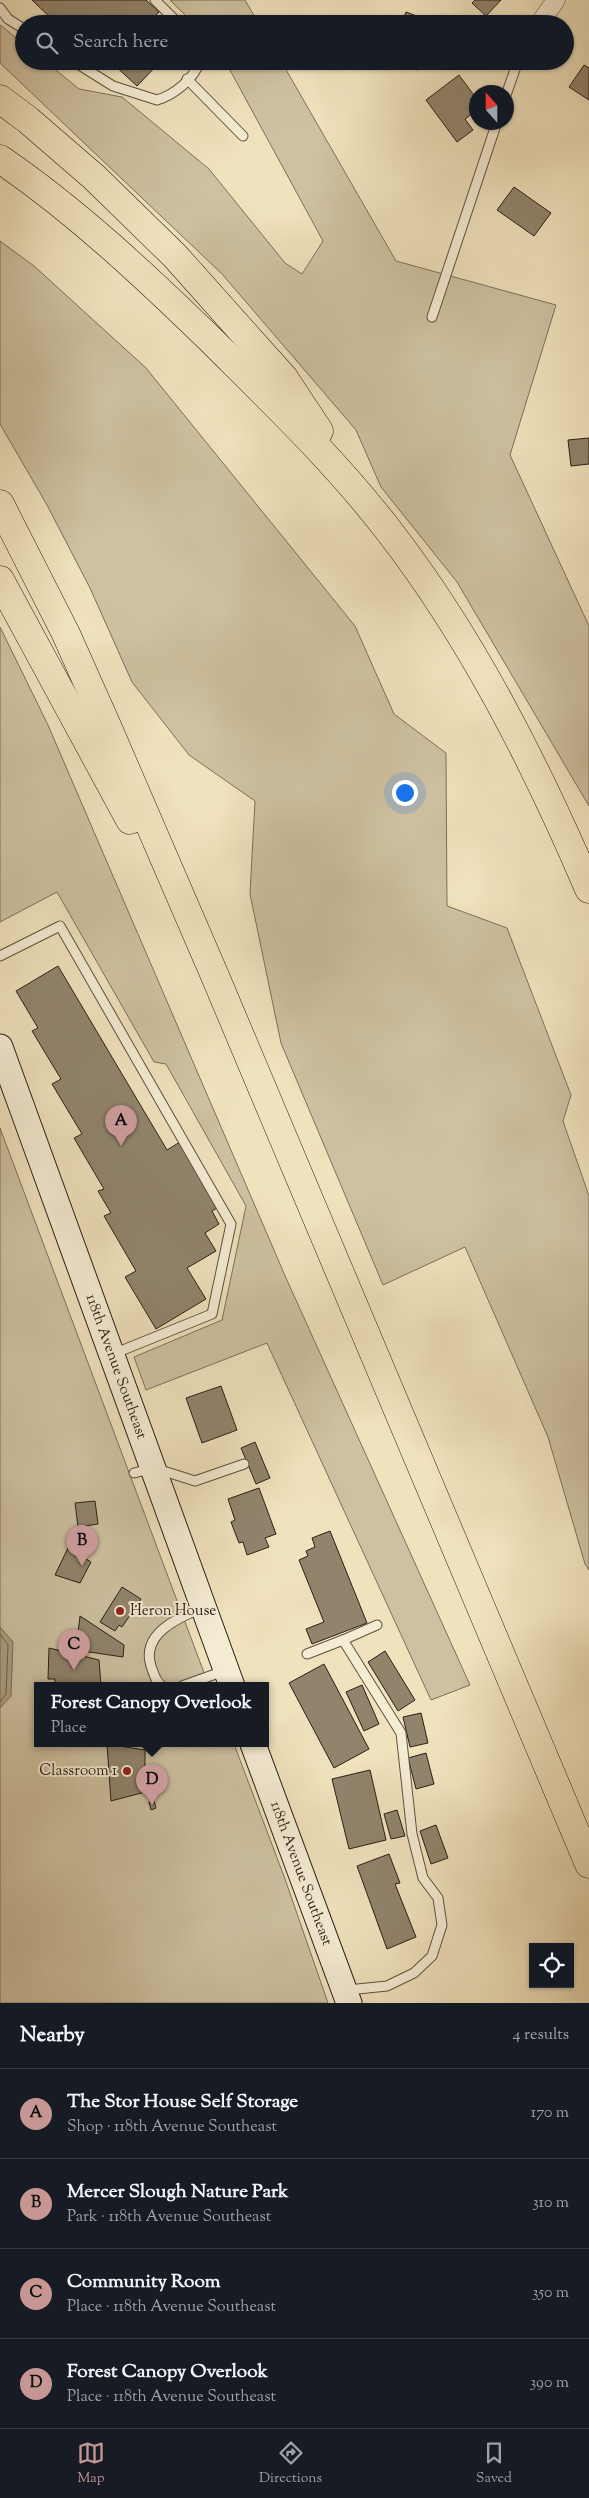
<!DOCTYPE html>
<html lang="en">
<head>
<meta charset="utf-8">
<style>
  :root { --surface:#171b24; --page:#242831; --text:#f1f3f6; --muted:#9ea1a6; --line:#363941; --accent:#c59692 }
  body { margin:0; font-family:"Sorts Mill Goudy",serif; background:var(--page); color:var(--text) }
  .controls { position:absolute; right:15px; bottom:15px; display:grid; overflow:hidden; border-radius:0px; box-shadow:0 1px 4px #0004 }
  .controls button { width:45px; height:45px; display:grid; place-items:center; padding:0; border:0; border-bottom:1px solid var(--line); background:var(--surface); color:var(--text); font:25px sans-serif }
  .compass { position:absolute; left:469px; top:85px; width:45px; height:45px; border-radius:50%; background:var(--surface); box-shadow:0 1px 4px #0004; rotate:339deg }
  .you { position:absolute; left:404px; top:792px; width:18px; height:18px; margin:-12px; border:4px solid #fff; border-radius:50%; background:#1a73e8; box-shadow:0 0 0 8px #1a73e833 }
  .badge { display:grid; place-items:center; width:32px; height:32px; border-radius:50%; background:var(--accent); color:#111; font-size:16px; font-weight:700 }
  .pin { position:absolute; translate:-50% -41px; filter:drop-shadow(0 1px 2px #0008) }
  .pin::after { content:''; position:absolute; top:26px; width:18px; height:15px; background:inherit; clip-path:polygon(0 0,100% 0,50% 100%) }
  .popup { position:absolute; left:34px; top:1682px; width:235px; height:65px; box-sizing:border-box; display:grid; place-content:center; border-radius:0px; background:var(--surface); filter:drop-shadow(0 1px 4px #0005); font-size:16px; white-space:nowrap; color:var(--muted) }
  .popup b { font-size:19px; color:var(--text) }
  .popup::after { content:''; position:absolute; left:50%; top:100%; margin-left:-10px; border:10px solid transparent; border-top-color:var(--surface) }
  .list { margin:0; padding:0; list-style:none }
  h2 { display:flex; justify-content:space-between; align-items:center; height:65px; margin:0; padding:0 20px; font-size:21px }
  h2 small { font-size:16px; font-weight:400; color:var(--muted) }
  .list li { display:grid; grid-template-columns:32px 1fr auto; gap:15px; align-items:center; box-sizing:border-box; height:90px; padding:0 20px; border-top:1px solid var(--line) }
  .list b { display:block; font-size:19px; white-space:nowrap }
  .list p { margin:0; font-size:16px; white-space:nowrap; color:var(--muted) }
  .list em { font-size:16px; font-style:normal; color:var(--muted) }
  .icon { flex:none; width:28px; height:28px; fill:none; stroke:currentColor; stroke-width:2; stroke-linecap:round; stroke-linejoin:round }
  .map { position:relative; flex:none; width:589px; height:2003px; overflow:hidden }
  .search { position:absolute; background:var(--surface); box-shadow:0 1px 4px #0004; left:15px; right:15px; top:15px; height:55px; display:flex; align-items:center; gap:12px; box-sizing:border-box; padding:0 18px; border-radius:28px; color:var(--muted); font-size:19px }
  .sheet { height:425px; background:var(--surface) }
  nav { display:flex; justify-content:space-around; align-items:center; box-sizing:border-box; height:70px; border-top:1px solid var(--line); background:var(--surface); font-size:14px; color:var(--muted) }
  nav a { display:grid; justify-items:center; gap:2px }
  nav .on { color:var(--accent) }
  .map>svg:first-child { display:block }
  .green { fill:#cec1a1; stroke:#7c705c }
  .water { fill:#ada085; stroke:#796c59 }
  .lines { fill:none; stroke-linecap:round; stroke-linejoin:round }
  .shore { stroke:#6c604e; stroke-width:1 }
  .building { fill:#91846d; stroke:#2a1f17 }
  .lane-casing { stroke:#5c5040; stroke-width:11 }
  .street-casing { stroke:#5c5040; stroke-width:19 }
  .secondary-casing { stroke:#2a1f17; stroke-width:27 }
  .highway-casing { stroke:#2a1f17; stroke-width:29 }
  .lane { stroke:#f5ecd4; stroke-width:9 }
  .street { stroke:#f5ecd4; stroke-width:18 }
  .secondary { stroke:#f5ecd4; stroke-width:25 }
  .highway { stroke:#f0e2bd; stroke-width:28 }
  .poi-dot { fill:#8f2418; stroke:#f5ecd4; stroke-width:2 }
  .labels { text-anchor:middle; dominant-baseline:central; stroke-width:4; stroke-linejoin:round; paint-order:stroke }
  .street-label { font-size:15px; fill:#2a1f17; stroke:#f5ecd4 }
  .poi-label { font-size:15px; fill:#2a1f17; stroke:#f5ecd4; text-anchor:start }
</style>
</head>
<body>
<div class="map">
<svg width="589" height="2003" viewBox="0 0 589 2003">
  <rect width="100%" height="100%" fill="#f0e2bd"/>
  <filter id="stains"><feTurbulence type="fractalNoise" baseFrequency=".004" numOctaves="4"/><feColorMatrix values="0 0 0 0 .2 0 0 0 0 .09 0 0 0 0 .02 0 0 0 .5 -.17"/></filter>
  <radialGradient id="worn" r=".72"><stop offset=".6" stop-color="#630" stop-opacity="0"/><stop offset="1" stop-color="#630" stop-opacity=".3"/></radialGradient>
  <g class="green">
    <path d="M170,0h75l14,24h-65z"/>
    <path d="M0,25l24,19v17h21l34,28 43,8 87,72 76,94 17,11 21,-33 -98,-180h56l115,200 160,44 -46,150 79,171v180l-132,-224 -76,-95 -25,-57 -134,-156 -222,-211z"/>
    <path d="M0,241l34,25 112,102 209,258 39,88 52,39 1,153 60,22 64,167 -8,26 26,75v374l-4,-6 -37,-127 -83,-190 -82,38 -102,-242 -31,-149 5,-93 -66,-46 -57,-73 -42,-94 -43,-83 -47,-81z"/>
    <path d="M0,627l48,98 238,553 184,407 -39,15 -164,-357 -121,47 -12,-33 88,-37 24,-114 -80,-142 -12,-2 -97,-170 -57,30z"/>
    <path d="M0,1128l209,558h-171v58h196l51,135 43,124h-328z"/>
  </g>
  <path class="water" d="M0,1627l13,15 -2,54 -11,12z"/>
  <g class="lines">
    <path class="shore" d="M0,1634l8,11 -2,49 -6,8"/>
  </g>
  <g class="building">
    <path d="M32,0h114l13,12 -5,5 8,7h-105z"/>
    <path d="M475,0h26l-15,16 -14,-13z"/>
    <path d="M406,12l24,9 5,3h-34z"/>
    <path d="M97,61h64l-24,25 -25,-23 -7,6z"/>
    <path d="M393,61h27l-3,9z"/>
    <path d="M584,65l5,3v32l-20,-13z"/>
    <path d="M459,75l17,23v13l-11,8 8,11 -16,12 -31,-42z"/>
    <path d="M514,187l37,26 -17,23 -37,-26z"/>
    <path d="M589,438v26l-18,2 -3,-26z"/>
    <path d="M58,966l109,184 13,-8 39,65 -7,4 7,13 -14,9 11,18 -29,17 19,31 -50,30 -31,-52 11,-6 -32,-55 7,-3 -13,-22 6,-2 -30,-51 8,-4 -30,-50 9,-5 -29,-48 6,-3 -22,-37z"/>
    <path d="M221,1386l16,44 -35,13 -16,-45z"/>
    <path d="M255,1442l15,36 -14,6 -15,-36z"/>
    <path d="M259,1488l17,46 -11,4 4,9 -22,8 -4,-13 -4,1 -8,-21 4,-2 -7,-21z"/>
    <path d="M95,1501l3,23 -20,3 -3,-24z"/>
    <path d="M330,1531l37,92 -55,21 -6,-15 18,-7 -25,-62 9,-4 -2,-5 9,-4 -3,-9z"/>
    <path d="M68,1548l23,14 -11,21 -25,-8z"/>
    <path d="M122,1587l19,12 -19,28 -3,-2 -4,6 -15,-9z"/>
    <path d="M80,1616l44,29 -1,12 -47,-7z"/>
    <path d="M49,1648l50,12 2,26h-46v-7h-7z"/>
    <path d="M385,1651l30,49 -17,11 -30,-49z"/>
    <path d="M324,1664l45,85 -35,19 -45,-85z"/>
    <path d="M362,1685l17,39 -15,7 -18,-39z"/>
    <path d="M421,1713l7,30 -18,4 -7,-30z"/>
    <path d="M107,1744l38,6v42l-34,9z"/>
    <path d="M426,1753l8,31 -18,5 -8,-31z"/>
    <path d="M370,1770l16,70 -37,9 -17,-70z"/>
    <path d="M154,1801l2,7 -5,2 -2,-8z"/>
    <path d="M397,1810l8,26 -14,3 -7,-25z"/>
    <path d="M436,1825l12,33 -17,6 -11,-33z"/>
    <path d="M389,1854l11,29 -5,1 21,53 -29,12 -30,-83z"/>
  </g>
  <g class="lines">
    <g class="lane-casing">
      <g id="lane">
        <path d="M155,0l24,24"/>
        <path d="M0,8l8,11 16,10"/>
        <path d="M73,61l40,25 44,14c17,-5 37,-21 43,-39"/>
        <path d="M187,79l56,57"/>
        <path d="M506,95l12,-34"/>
        <path d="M432,317l65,-195"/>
        <path d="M0,956l60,-30 171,298 -19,90 -99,40"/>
        <path d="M134,1473l20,-5 41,13 49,-17"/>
        <path d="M307,1654l36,-14"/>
        <path d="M162,1686c-7,-5 -8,-12 -11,-20 -10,-32 26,-48 51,-58"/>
        <path d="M182,1686l42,-15"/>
        <path d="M348,1990l39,-4 27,-13 18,-17 10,-31 -4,-27 -15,-20 -11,-44 -11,-101 -58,-93 34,-15"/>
      </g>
    </g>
    <g class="street-casing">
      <path id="street" d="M539,24l17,-24"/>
    </g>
    <g class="secondary-casing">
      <g id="secondary">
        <path id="s1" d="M0,1047l232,639"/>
        <path id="s2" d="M253,1744l96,259"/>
      </g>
    </g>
    <g class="highway-casing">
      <g id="highway">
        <path d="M0,99l28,21 66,57 81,79 109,122 35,53"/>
        <path d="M0,159c76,52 144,116 210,180 62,62 126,123 179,192 83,107 147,234 200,358"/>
        <path d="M0,504l66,130 41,92 108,250 374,888"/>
        <path d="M0,580l130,240"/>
      </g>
    </g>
    <use href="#lane" class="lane"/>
    <use href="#street" class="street"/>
    <use href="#secondary" class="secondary"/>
    <use href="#highway" class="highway"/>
  </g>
  <g class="poi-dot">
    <circle cx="120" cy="1611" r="5"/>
    <circle cx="127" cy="1771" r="5"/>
  </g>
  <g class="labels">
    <g class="street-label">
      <text stroke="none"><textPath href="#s1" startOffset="340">118th Avenue Southeast</textPath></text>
      <text stroke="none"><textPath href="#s2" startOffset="138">118th Avenue Southeast</textPath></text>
    </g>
    <g class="poi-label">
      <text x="130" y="1611">Heron House</text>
      <text x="117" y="1771" text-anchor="end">Classroom 1</text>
    </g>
  </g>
  <rect width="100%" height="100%" filter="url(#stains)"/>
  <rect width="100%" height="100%" fill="url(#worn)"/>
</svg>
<div class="controls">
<button><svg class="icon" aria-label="locate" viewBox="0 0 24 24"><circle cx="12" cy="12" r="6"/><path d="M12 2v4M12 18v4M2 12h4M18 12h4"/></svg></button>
</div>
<svg class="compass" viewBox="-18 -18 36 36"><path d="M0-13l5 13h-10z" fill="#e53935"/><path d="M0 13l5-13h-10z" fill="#9ea1a6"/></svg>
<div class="you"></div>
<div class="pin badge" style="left:121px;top:1146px">A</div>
<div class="pin badge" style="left:82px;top:1566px">B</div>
<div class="pin badge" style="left:74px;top:1670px">C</div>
<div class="pin badge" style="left:152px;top:1805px">D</div>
<div class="popup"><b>Forest Canopy Overlook</b>Place</div>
<div class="search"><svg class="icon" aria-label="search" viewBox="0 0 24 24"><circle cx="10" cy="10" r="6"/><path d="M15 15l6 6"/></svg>Search here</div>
</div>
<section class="sheet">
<h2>Nearby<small>4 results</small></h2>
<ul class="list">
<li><span class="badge">A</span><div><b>The Stor House Self Storage</b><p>Shop · 118th Avenue Southeast</p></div><em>170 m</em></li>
<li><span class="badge">B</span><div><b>Mercer Slough Nature Park</b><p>Park · 118th Avenue Southeast</p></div><em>310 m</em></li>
<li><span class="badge">C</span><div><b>Community Room</b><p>Place · 118th Avenue Southeast</p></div><em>350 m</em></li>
<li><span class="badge">D</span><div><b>Forest Canopy Overlook</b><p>Place · 118th Avenue Southeast</p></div><em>390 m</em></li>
</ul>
</section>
<nav>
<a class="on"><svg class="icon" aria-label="map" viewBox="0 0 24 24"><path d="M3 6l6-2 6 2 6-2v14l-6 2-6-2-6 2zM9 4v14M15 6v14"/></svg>Map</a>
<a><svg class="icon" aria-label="directions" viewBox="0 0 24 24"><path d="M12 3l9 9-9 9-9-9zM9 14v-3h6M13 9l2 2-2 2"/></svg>Directions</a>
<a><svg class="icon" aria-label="saved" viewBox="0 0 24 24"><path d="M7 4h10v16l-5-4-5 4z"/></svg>Saved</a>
</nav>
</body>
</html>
